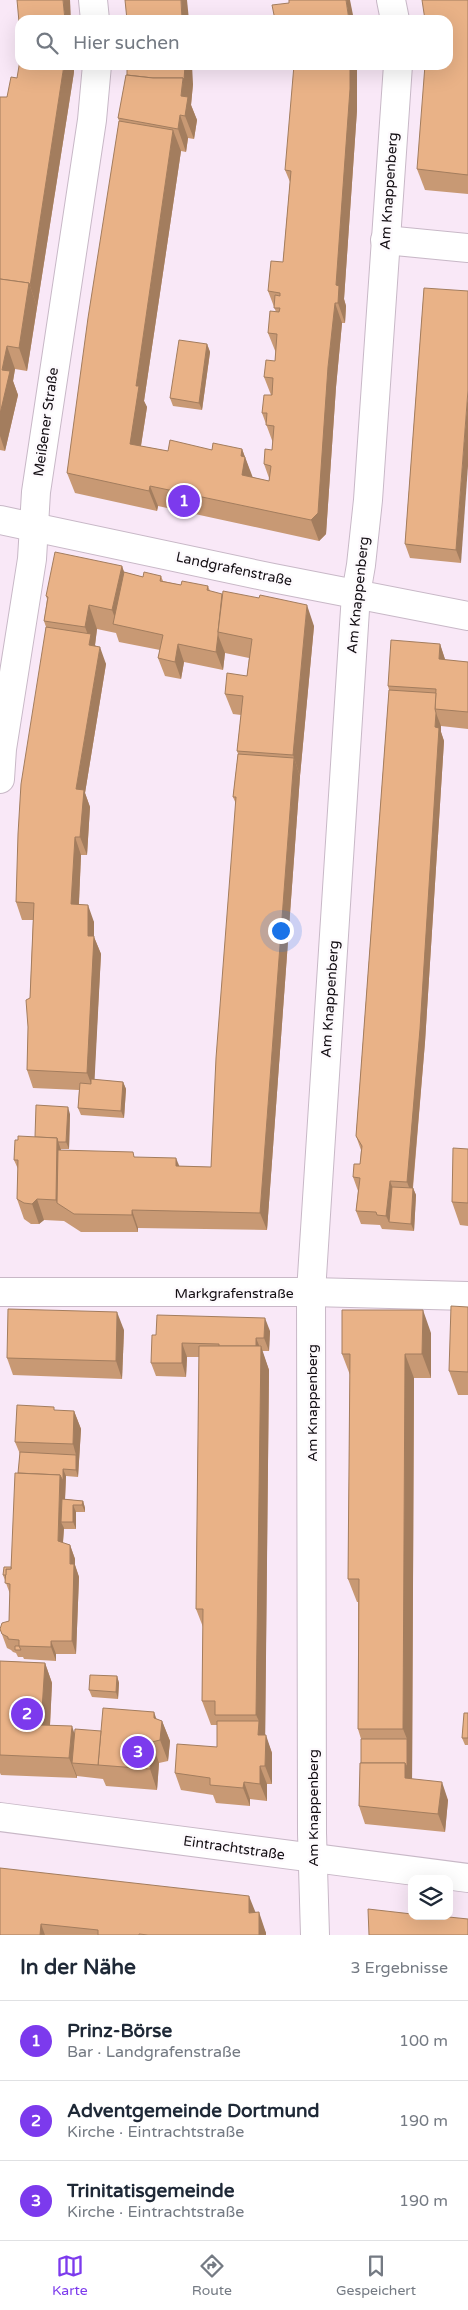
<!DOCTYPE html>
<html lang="de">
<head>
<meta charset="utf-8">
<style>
  :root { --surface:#fff; --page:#f6f6f7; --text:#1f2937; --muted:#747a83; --line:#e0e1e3; --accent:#7c3aed }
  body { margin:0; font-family:"Varela Round",sans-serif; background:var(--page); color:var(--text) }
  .controls { position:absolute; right:15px; bottom:15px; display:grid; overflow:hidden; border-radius:10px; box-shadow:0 5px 20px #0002 }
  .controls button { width:45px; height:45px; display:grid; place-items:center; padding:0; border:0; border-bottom:1px solid var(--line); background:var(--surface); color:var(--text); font:25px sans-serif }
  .you { position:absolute; left:280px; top:930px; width:18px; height:18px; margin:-12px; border:4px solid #fff; border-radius:50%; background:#1a73e8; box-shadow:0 0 0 8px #1a73e833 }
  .badge { display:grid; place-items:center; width:32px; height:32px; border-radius:50%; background:var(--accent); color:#fff; font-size:16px; font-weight:700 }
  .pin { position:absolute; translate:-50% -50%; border:2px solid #fff; box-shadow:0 1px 5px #0006 }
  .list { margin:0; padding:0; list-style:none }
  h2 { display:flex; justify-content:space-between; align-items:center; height:65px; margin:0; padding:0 20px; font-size:21px }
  h2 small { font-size:16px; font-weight:400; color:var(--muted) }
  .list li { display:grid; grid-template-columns:32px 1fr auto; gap:15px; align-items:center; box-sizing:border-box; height:80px; padding:0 20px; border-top:1px solid var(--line) }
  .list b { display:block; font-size:19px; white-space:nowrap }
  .list p { margin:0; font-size:16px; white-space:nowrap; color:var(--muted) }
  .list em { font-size:16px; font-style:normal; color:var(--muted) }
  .icon { flex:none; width:28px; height:28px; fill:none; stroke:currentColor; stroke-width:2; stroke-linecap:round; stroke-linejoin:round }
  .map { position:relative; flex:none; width:468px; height:1935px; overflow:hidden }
  .search { position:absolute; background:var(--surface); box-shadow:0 5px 20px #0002; left:15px; right:15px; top:15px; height:55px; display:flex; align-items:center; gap:12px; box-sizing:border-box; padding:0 18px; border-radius:15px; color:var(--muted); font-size:19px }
  .sheet { height:305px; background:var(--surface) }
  nav { display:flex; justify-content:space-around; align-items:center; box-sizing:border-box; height:70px; border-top:1px solid var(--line); background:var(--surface); font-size:14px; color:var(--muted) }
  nav a { display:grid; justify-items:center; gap:2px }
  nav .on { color:var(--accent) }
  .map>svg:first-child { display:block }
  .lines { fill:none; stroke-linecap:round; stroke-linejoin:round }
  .minor-casing { stroke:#c8b8c7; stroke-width:30 }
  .minor { stroke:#fff; stroke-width:28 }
  .wall { fill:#c89974 }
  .shaded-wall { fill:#a37d5e }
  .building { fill:#e9b287; stroke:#a37d5e }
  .labels { text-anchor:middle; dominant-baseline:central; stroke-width:5; stroke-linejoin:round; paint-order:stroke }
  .street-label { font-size:14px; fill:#130e13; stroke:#fdfafd }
</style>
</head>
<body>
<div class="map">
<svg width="468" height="1935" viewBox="0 0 468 1935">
  <rect width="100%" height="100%" fill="#f9e8f7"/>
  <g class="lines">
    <g class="minor-casing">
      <g id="minor">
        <path d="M93,0l2,20"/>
        <path d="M391,0l4,20"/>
        <path d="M385,240l83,8"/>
        <path d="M0,520l273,58 195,38"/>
        <path d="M0,779l2,-30 30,-190 4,-67 56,-372 5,-55"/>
        <path d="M0,1292h311l157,4"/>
        <path d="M0,1817l468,61"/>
        <path d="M315,1935l-3,-102 -1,-541 45,-698 5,-29 7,-65 30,-435"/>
      </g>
    </g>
    <use href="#minor" class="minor"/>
  </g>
  <g class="wall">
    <path d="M468,0v194l-43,-4 -8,-21z"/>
    <path d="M74,72l-47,299 -12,-2 -2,12 5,14 -13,56 -5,-1v-353h7l10,-19z"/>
    <path d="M127,75l66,9 -2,21 6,15 -3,19 -6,-1 -2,14 -5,-1 -37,250 3,6 -6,39 27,5 74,-2 10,28 17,4v-3l-5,-14 8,-14 1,-7 -11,-30 9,-18 -7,-18 11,-16 1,-8 -8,-20 8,-21 -8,-21 15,-29 7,-80 -5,-12 72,-60 -13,189 2,7 -1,17h-3l-6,64 -10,147 -7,7 -161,-35 -1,5 -82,-18 -8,-20 52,-352 -1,-3z"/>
    <path d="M424,288l37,275 -51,-5 -5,-14z"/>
    <path d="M207,344l3,8 -8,58 -29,-4 -3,-8z"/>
    <path d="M122,566l2,6 19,5 18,-1 2,5 18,4 27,1 2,5 104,35 -14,150 -33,454 -129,-2v4h-57l-17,-11 -20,-1 -5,4h-8l-7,-5 -7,-20 1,-30 -4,-9 4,-20 17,-3 35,-23 -1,35h-8v1l74,7 44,9 32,1 25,-363 -3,-7 5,-43 -1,-3 4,-36 -8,-1 -8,-20 22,-18 2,-18 -24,-5 -2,17 -39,-8 -3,17 -16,-3 -7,-18 2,-8 -41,-8 -3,-9 -19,-4 -2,16 11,19 -21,129 5,14 -3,48h-6l-2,49 15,18v15l7,17 -7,126 29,2 3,7 -2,29 -43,-3 -3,-7 1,-18 -46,-2 -6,-18 6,-150h-11l-6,-18 30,-275 -2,-6 3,-22 -1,-3z"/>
    <path d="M440,644l5,16 23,2v67l-27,-3v6l3,9 -19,301 -12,146 3,7 -2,36 -32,-2 -2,-4 -19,-1 -5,-13 2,-20 -5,-14 7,-13 1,-14 -5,-14 33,-446 -1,-4z"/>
    <path d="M468,1149v77l-8,-1 -8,-23z"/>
    <path d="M468,1307v88h-10l-9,-24z"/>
    <path d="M124,1330l-2,49 -109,-4 -6,-17z"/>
    <path d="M270,1331l-1,20h-7l7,19 -4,365 7,18v31h-5v17l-17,-2v7l-34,-3 -3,-8 -32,-5 -6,-17 42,-26v-22h-6l-9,-24 1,-74 -7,-18 3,-252h-12l-1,20 -30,-1 -5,-13 5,-28z"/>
    <path d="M431,1333v45h-17l-2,401 36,21 -3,32 -80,-8 -6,-18 2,-43v-24l-3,-10v-127h-1l-9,-23 2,-204 -8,-21z"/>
    <path d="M56,1411h18l7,18 -3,48 -12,-1 -1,23 18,2 2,7v4h-9v17h-12v-1l-1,15 7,2 5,14v6l4,12 -3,77h-20v7l-32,-2 -1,-2h-5l-2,-4 -3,-1 -2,-2 -4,-2 -7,-19 9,-8 1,-27 -7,-19 8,-8 9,-113 -5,-12z"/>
    <path d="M0,1661l45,2 7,20 -2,42 24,8 27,-2 55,-12 6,2 8,20 -2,20 -9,2 -2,27 -51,-4 -3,-7 -26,-3v2l-76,-3 -1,-2z"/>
    <path d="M117,1676l2,7 -1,16 -26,-2 -3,-7z"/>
    <path d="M468,1713v32h-3l-3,-7z"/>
    <path d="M0,1868l256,44 10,21v2h-266z"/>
  </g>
  <g class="shaded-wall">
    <path d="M63,0h7l1,20h-6z"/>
    <path d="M181,0h6l2,20h-7z"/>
    <path d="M346,0h4l4,20h-5z"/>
    <path d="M64,65h10v7l-37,235 -7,-21z"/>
    <path d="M185,65h7l1,19 -2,21 6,15 -3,19 -9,-23 -4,-20z"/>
    <path d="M350,65h7v45l-13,189 2,7 -1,17 -7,-20 -2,-18z"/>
    <path d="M180,115l8,23 -2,14 -8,-23z"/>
    <path d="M173,130l8,21 -37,250 3,6 -9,57 -8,-20 6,-58z"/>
    <path d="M29,283l8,24 -10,64 -8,-23z"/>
    <path d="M335,303l7,20 -6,64 -10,147 -7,7 -8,-21z"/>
    <path d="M207,344l3,8 -8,58 -3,-7z"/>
    <path d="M7,346l8,23 -2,12 5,14 -13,56 -5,-15v-22l2,-44z"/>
    <path d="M468,390v76l-7,97 -5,-13z"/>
    <path d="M242,449l11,29 -11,-3 -1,-19z"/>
    <path d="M150,486l8,20 -1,5 -8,-20z"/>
    <path d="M122,566l8,24 -12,36 -6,-16z"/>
    <path d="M89,605l8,24 -2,16 2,6 -8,-6 1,-5 -5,-13z"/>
    <path d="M307,605l7,21 -14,150 -7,-21z"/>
    <path d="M218,635l7,18 -2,17 -7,-18z"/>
    <path d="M178,644l6,18 -3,17 -6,-17z"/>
    <path d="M440,644l6,18 -7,-3z"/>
    <path d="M100,647l6,17 -21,129 5,14 -3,48 -7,-18 -4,-48z"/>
    <path d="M436,713l5,13v6l3,9 -19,301 -13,153 -5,-13z"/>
    <path d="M294,758l6,18 -33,454 -7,-17z"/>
    <path d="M75,837l6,18 -3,67 -7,-18z"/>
    <path d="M88,905l6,17v15l7,17 -7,137 -7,-18z"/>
    <path d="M123,1082l3,7 -2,29 -3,-7z"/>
    <path d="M68,1107l2,7 -1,35 -3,-7z"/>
    <path d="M57,1138l7,21 -7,44 -1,-3z"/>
    <path d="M176,1158l7,17 -7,-9z"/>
    <path d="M390,1181l5,13 -6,28 -3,-6z"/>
    <path d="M413,1188l3,7 -2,36 -3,-7z"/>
    <path d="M37,1199l7,21 -5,4 -7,-20z"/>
    <path d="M132,1210l6,18v4l-6,-17z"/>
    <path d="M423,1310l8,23v45l-9,-24z"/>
    <path d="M117,1312l7,18 -2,49 -6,-18z"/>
    <path d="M265,1318l5,13 -1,20 -5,-13z"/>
    <path d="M256,1338l5,12v-4l8,24 -4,383 -7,-18 1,-14 -3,-6z"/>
    <path d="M182,1343l5,14 -1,20 -4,-14z"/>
    <path d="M405,1354l9,24 -2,418 -7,-18v-15l2,-24 -4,-10z"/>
    <path d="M74,1411l7,18 -3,48 -2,-7v-15l-3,-11z"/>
    <path d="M63,1469l3,7 -2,46h-3l3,6 -2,26 -4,-13 2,-66z"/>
    <path d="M83,1501l2,7v4l-3,-7z"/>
    <path d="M73,1505l3,7v17l-3,-7z"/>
    <path d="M70,1545l5,14v6l4,12 -3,77 -4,-13z"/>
    <path d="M51,1641l5,13v7l-5,-14z"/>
    <path d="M45,1663l7,20 -3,62 -8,-20z"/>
    <path d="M117,1676l2,7 -1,16 -2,-7z"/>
    <path d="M154,1712l7,20 1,-11 8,20 -2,20 -8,-21 -6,-22z"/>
    <path d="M72,1726l7,21 -7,16 5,13v2l-8,-20z"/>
    <path d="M266,1735l6,18v31l-7,-18z"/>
    <path d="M152,1742l7,21 -2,27 -7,-21z"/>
    <path d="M260,1766l7,18v17l-7,-17z"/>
    <path d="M244,1782l6,17v7l-7,-18z"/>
    <path d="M442,1782l6,18 -3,32 -7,-18z"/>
    <path d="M249,1896l8,20 -8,-3z"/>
    <path d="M259,1912l7,21v2h-7z"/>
    <path d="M41,1924l4,11h-5z"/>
  </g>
  <g class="building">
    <path d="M17,0h46l2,20h-45v13z"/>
    <path d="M125,0h56l1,20h-55z"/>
    <path d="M289,0h57l3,20h-74l-3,-15 17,-2z"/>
    <path d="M422,0h46v175l-51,-6 8,-104h23v-45h-23z"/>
    <path d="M20,60v5h44l-34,221 -1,-3 -29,-4v-182h7l4,-20 6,1z"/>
    <path d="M127,65h58l-1,15 -1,-2h-30l-26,-3z"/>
    <path d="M294,65h56v24l-14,196 3,1 -1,17h-3l-7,64 -10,146 -7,7 -161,-34 -1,5 -82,-18 21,-155 31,-197 54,9 -37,256h3l-9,58 38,7 2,-11 42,10 1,-7 29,6 -1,7 4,1 -3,18 27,6 2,-15 -7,-2 1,-15 7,1 2,-24 -8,-1 1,-12h-5l2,-18h8l1,-17 -9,-1 2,-17 9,1 2,-27 -9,-1 2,-22 9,1 1,-4h-6l1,-13 5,1v-3l-12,-2 3,-30 12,1 8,-91 -6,-1z"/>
    <path d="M126,75l27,3h30l-2,18 7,1 -3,19 -5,-1 -2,14 -60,-11z"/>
    <path d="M0,279l29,4 -10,65 -12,-2 -5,24 8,1 -10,43z"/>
    <path d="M424,288l44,3v99l-12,160 -51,-6z"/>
    <path d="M179,340l28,4 -8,59 -29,-5z"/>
    <path d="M55,552l67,14 -10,44 -23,-5 -4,22 -41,-6 4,-24 -2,-1z"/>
    <path d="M124,572l19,5 1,-5 17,4 -1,5 21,4 1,-4 26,5 -1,4 15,4 -4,38v3l-2,17 -38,-8 -3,18 -17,-4 5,-23 -50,-11z"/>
    <path d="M223,591l36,7 1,-3 47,10 -14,150 -56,-4 6,-55 -18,-2 2,-21 20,3 5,-37 -34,-7z"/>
    <path d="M46,627l45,7 -2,11 11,2 -24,142 8,1 -4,47h-5l-4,67 17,1v31h6l-7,137 -60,-3 1,-43 -2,-27 4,-2 4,-95 -18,-1 2,-68 3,-50z"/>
    <path d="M391,640l49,4 -1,15 29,3v50l-33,-3 1,-20 -48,-3z"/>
    <path d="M389,690l47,3 -1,16 1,4 -1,14 4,1 -19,301 -13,153 -17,-1 -4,35 -9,-1 -1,-3 -20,-1 4,-33 -7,-1 1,-13h6l2,-18 -6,-10z"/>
    <path d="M238,754l56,4 -34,455 -128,-3v5l-58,-1 -17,-11 1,-53 75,2 1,5 42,1v8l35,1 5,-109 20,-261h-3z"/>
    <path d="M91,1079l32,3 -2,29 -43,-3 2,-25 11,1z"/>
    <path d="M36,1105l32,2 -2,35h-8l-1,-4 -22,-1z"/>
    <path d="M18,1136l39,2 -1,62 -19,-1 -5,5 -8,-1 -7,-4 1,-39h-4l1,-20h3z"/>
    <path d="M453,1148l15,1v54l-16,-1z"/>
    <path d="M392,1187l21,1 -2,36 -22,-2z"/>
    <path d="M451,1306l17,1v65l-19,-1z"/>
    <path d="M8,1309l109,3 -1,49 -109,-3z"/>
    <path d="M342,1310h81l-1,44h-17l-2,375h-45l1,-150h-11l2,-225h-8z"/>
    <path d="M157,1315l108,3 -1,20h-8v8h-37v-2l-37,-1v20h-31l1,-28h4z"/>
    <path d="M199,1346h62l-5,369h-41v-14h-13l1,-92h-7z"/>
    <path d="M17,1405l37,2v3l20,1 -1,33 -58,-2z"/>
    <path d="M20,1452l56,3v15l-13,-1v12l-3,-6 -42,-2z"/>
    <path d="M15,1473l45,2 -2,66 12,4v19h4l-2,77h-21v6l-32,-1v-6l-11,-1v-2l-6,-3 -2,-5 2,-6 7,-2 1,-37 -5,-1 1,-14h5z"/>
    <path d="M62,1499l21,2 -1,4h-9v17h-12z"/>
    <path d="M4,1567h7v2h-5v6h-3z"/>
    <path d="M15,1646h4l2,4h-6z"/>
    <path d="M0,1661l45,2 -4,62 31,1 -3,32 -69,-3z"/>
    <path d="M90,1675l27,1 -1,16 -27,-2z"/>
    <path d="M103,1708l51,4v6l8,3 -2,19 -8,2 -2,27 -52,-4z"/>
    <path d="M464,1713h4v25h-6z"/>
    <path d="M217,1721h42l-1,14h8l-1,31h-5v18l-16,-2 -1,6 -33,-3v-7l-35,-5 2,-29 40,3z"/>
    <path d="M75,1729l26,2 -3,34 -26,-2z"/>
    <path d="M361,1739h46v28l-2,-4h-44z"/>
    <path d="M360,1763h45v15l37,4 -4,32 -79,-8z"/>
    <path d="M0,1868l249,28v17l10,-1v23h-111l-9,-1v1h-41v-5l-57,-6 -1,11h-40z"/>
    <path d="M368,1909l44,5v2h27l29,3v16h-99z"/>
  </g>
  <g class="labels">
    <g class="street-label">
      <text transform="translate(389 191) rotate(-86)">Am Knappenberg</text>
      <text transform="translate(46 422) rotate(-82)">Meißener Straße</text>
      <text transform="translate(234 569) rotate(12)">Landgrafenstraße</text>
      <text transform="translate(358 595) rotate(-84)">Am Knappenberg</text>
      <text transform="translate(330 999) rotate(-86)">Am Knappenberg</text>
      <text x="234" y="1293">Markgrafenstraße</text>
      <text transform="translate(312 1403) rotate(-90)">Am Knappenberg</text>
      <text transform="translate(313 1808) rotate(-90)">Am Knappenberg</text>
      <text transform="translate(234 1848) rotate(8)">Eintrachtstraße</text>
    </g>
  </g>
</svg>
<div class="controls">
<button><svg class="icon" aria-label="layers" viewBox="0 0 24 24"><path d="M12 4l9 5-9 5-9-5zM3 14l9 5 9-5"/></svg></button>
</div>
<div class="you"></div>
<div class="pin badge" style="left:184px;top:501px">1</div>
<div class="pin badge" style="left:27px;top:1714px">2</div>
<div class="pin badge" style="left:138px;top:1752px">3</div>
<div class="search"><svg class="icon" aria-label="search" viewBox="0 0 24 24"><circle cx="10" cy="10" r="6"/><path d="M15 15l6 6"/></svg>Hier suchen</div>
</div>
<section class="sheet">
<h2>In der Nähe<small>3 Ergebnisse</small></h2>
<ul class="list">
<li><span class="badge">1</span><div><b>Prinz-Börse</b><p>Bar · Landgrafenstraße</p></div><em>100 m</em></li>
<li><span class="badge">2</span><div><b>Adventgemeinde Dortmund</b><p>Kirche · Eintrachtstraße</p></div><em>190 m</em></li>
<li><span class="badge">3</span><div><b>Trinitatisgemeinde</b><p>Kirche · Eintrachtstraße</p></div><em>190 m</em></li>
</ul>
</section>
<nav>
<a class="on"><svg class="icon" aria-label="map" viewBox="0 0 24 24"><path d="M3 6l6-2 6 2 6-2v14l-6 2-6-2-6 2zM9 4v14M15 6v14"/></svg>Karte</a>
<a><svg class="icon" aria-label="directions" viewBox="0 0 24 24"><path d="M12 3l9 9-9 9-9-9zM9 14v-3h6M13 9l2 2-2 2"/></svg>Route</a>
<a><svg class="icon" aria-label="saved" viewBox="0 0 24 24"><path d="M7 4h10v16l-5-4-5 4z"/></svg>Gespeichert</a>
</nav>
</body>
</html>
